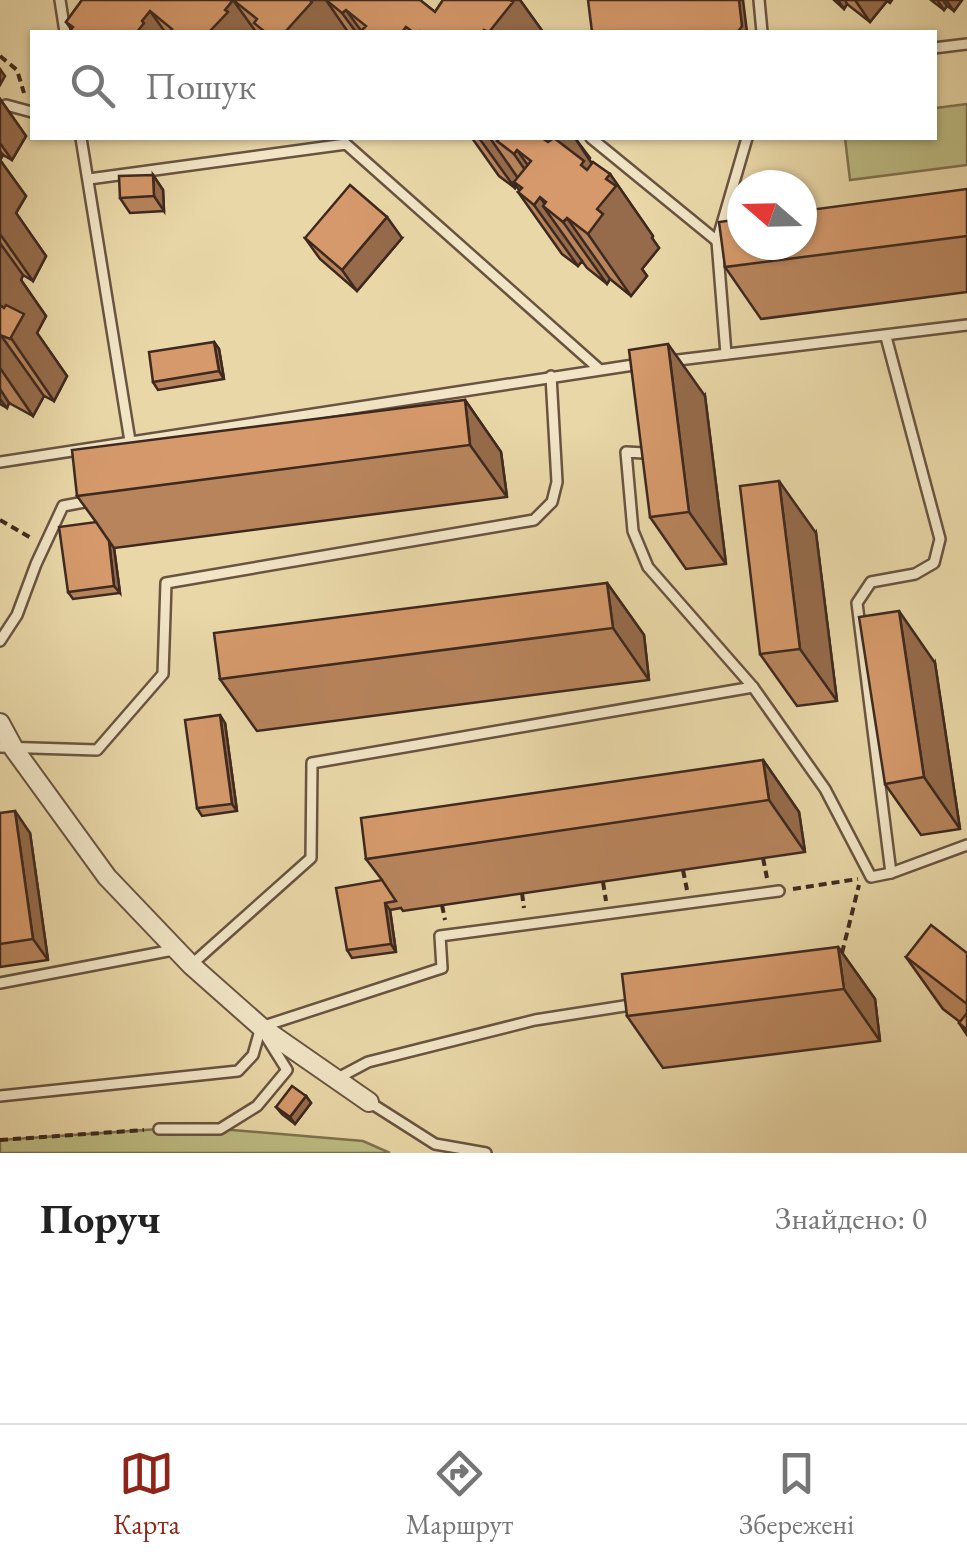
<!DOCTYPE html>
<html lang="uk">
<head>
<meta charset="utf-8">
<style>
  :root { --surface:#fff; --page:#f2f2f2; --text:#222; --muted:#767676; --line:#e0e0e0; --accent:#8f2418 }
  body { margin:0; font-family:"EB Garamond",serif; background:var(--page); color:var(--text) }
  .compass { position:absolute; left:727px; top:170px; width:90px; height:90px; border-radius:50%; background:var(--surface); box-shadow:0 2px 8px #0004; rotate:290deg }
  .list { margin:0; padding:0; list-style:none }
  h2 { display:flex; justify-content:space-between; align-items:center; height:130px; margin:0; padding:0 40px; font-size:42px }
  h2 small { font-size:32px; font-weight:400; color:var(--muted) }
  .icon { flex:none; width:55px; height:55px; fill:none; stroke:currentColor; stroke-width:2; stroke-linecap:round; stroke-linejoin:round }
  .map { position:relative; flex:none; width:967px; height:1153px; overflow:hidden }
  .search { position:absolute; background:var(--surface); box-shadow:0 2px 8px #0004; left:30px; right:30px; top:30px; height:110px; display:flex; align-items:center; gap:25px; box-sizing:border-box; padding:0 35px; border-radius:0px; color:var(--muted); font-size:38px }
  .sheet { height:270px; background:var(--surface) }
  nav { display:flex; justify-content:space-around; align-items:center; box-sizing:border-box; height:140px; border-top:2px solid var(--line); background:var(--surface); font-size:28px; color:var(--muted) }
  nav a { display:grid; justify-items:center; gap:5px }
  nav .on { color:var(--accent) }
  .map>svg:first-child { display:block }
  .green { fill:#bdbc83; stroke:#7e7251; stroke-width:2.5 }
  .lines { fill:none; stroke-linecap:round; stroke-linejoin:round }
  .service-casing { stroke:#695441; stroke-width:14 }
  .minor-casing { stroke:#695441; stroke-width:22 }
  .path { stroke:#3e291f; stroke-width:4; stroke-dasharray:8 5; stroke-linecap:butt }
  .service { stroke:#f1e5c6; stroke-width:9 }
  .minor { stroke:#f1e5c6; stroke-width:18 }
  .wall { fill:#b7845c; stroke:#3e291f; stroke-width:2.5 }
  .shaded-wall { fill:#956b4b; stroke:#3e291f; stroke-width:2.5 }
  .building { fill:#d5996b; stroke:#3e291f; stroke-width:2.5 }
</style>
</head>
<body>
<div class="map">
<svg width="967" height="1153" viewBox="0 0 967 1153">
  <rect width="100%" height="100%" fill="#e9d7a7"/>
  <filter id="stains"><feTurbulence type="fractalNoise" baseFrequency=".002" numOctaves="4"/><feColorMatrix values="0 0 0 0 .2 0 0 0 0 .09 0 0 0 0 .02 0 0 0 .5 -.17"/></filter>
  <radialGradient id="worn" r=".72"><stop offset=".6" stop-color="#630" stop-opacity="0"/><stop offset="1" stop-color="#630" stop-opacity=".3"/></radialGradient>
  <g class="green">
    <path d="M967,104v61l-117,15 -5,-42h89l1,-30z"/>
    <path d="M159,1129h61l143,12 27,12h-390v-13z"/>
  </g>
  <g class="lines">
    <g class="service-casing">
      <g id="service">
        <path d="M60,0l5,32"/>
        <path d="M759,0l3,32"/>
        <path d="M934,48l33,-4"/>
        <path d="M6,105l26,7"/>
        <path d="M81,138l49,303"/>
        <path d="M591,138l126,103"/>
        <path d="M89,179l257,-35 253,225"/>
        <path d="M886,337l54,202 -6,24 -19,11 -44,8 -14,21 34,270"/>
        <path d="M726,354l-9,-113 30,-103"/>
        <path d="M670,361l297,-36"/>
        <path d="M644,453l-18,-1 7,79 15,36 105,120 72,102 46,88 20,-4 76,-28"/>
        <path d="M0,462l640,-98"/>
        <path d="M0,641l17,-26 19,-51 27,-58 27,-5"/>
        <path d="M0,747l97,3 66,-76 3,-91 368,-63 18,-18 5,-20 -6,-106"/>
        <path d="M191,965l120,-107 1,-95 441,-76"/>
        <path d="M0,983l173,-33"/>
        <path d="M264,1026l178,-58 -2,-32 339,-45"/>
        <path d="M336,1079l32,-17 167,-42 102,-16"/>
        <path d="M0,1096l238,-25 15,-16 8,-28"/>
        <path d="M369,1102l66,42 51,9"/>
        <path d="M159,1129h61l37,-23 30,-36 -20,-32"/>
      </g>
    </g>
    <g class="minor-casing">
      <path id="minor" d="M0,723l14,26 93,128 84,88 70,62 108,75"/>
    </g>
    <g class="path">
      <path d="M0,56l17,14 7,23"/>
      <path d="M0,520l31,18"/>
      <path d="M763,858l4,20"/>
      <path d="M683,870l4,20"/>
      <path d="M603,882l3,19"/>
      <path d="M793,889l65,-10"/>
      <path d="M522,893l2,15"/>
      <path d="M442,905l3,15"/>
      <path d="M842,953l17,-68"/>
      <path d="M0,1140l144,-10"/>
    </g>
    <use href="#service" class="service"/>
    <use href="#minor" class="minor"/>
  </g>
  <g class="wall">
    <path d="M82,0h338l15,12 8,-12h77l23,32h-472v-3l-5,-7z"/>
    <path d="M834,0h58l-2,3 -3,-2 -17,21 -23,-18 -3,5z"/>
    <path d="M931,0h31l-8,11 -7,-5 -3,4z"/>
    <path d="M0,99l26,37 -14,24 -9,-5 -3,5 26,36 -10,17 30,43 -13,25 -10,-6 -2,5 25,36 -9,17 30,43 -13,25 -10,-5 -11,20 -24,-13 -2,5 -7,-4z"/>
    <path d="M472,138h103l15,20 -1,1 3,5 18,10 43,62 -1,2 7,10 -17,21 5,7 -16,20 -21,-17 -3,5 -20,-16 -5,-7 -4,5 -16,-12 -44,-62 2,-1 -4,-5 -1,2 -16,-12z"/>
    <path d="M153,175l10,15 1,21 -34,2 -10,-15z"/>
    <path d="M967,189v103l-206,27 -36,-52z"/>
    <path d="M305,238h97l-45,53 -37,-32z"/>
    <path d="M214,342l5,7 5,30 -66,11 -5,-8z"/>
    <path d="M705,396l21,168 -40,5 -36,-52z"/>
    <path d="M465,400l36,52 6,45 -393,51 6,45 -47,6 -5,-7 28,-70 -19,-26z"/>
    <path d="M816,533l21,168 -40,5 -37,-52z"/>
    <path d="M607,583l37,52 5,45 -392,51 -37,-52z"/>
    <path d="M935,663l25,166 -39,6 -36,-51z"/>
    <path d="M225,723l12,88 -35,5 -5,-8z"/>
    <path d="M763,760l36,52 6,40 -402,59 -2,-3 -11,2 6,42 -44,6 -5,-8 35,-70 -16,-21z"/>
    <path d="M0,813l30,20 18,127 -48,7z"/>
    <path d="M838,947l37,52 5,42 -217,27 -36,-52z"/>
    <path d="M967,953v82l-8,-12 1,-1 -17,-13 -37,-52z"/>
    <path d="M306,1096l5,7 -16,21 -13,-10 -6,-7z"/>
  </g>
  <g class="shaded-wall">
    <path d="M233,0l23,32h-47l16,-22z"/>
    <path d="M310,0h16l22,32h-63z"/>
    <path d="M509,0h11l23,32h-54z"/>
    <path d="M739,0h4l4,32h-9z"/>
    <path d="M838,0h7l2,4 -3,5z"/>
    <path d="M855,0h31l1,1 -17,21z"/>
    <path d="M937,0h6l4,6 -3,4z"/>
    <path d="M946,0h16l-8,11z"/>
    <path d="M346,10l16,22h-6l-14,-19z"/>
    <path d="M150,11l15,21h-28l5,-11z"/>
    <path d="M0,69l5,7 -5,9z"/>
    <path d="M0,99l26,37 -14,24 -12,-17z"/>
    <path d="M479,138h11l30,43 -6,1 2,4 -1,2z"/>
    <path d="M539,138h36l21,32 10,9 4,-5 43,62 -1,2 7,10 -17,21 5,7 -16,20 -43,-62z"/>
    <path d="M517,150l44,62 -4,4 -43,-62z"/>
    <path d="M0,151l3,4 -3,5 26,36 -10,17 30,43 -13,25 -33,-47z"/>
    <path d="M153,175l10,15 1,21 -10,-15z"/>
    <path d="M540,197l10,15 -7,-6 39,55 -4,5 -44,-61z"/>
    <path d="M387,217l15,21 -45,53 -15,-21z"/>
    <path d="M567,218l43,61 -3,5 -44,-62z"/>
    <path d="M0,243l23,32 -2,5 25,36 -9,17 30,43 -13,25 -54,-79z"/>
    <path d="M0,334l44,62 -11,20 -33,-48z"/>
    <path d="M214,342l5,7 5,30 -5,-8z"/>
    <path d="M668,344l37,52 21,168 -37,-52z"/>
    <path d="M0,389l9,14 -2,5 -7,-9z"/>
    <path d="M465,400l36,52 6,45 -37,-52z"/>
    <path d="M779,481l37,52 21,168 -37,-52z"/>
    <path d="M109,541l5,7 6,45 -6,-7z"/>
    <path d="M607,583l37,52 5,45 -36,-52z"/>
    <path d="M899,611l36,52 25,166 -36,-52z"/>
    <path d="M220,715l5,8 12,88 -5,-7z"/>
    <path d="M763,760l36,52 6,40 -36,-52z"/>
    <path d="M15,811l15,22 18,127 -15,-21z"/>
    <path d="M385,903l5,7 6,42 -5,-8z"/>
    <path d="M838,947l37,52 5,42 -36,-52z"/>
    <path d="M306,1096l5,7 -16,21 -5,-7z"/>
  </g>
  <g class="building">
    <path d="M82,0h151l-8,10 3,2 -19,20h-40l3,-3 -22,-18 -8,10 2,2 -7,9h-66l-1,-1 3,-4 -7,-5z"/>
    <path d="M233,0h77l2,2 -27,30h-20l-11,-9 3,-4z"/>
    <path d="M326,0h94l15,12 8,-12h67l3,2 -24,30 -5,-2 -2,2h-60l-2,-1 -7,1 -7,-5 -4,5h-42l6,-6 -20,-16 -4,3z"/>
    <path d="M588,0h151l3,26 -4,6h-146z"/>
    <path d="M500,138h42l6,4 6,-4 30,23 -3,4 6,5 6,-8 17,12 -4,5 10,7 -19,23 6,5 -15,20 -21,-16 -4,4 -20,-16 3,-4 -6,-5 -6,8 -16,-13 4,-4 -8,-6 17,-21 -14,-11 -3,4 -17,-13z"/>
    <path d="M153,175l1,21 -34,2 -1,-22z"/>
    <path d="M350,185l37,32 -45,53 -37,-32z"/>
    <path d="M967,189v47l-242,31 -6,-45 23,-3v26h60v-34z"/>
    <path d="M0,305l4,3 2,-3 18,9 -14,25 -10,-4z"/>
    <path d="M214,342l5,29 -66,11 -4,-30z"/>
    <path d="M668,344l21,168 -39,5 -21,-167z"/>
    <path d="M465,400l5,45 -393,51 -5,-46z"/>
    <path d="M779,481l21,168 -40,5 -20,-168z"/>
    <path d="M96,522l13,19 5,45 -46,6 -9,-65z"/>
    <path d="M607,583l6,45 -393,51 -6,-46z"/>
    <path d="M899,611l25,166 -39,7 -26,-167z"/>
    <path d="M220,715l12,89 -35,4 -12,-88z"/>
    <path d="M763,760l6,40 -403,59 -5,-41z"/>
    <path d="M15,811l18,128 -33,5v-131z"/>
    <path d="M382,880l14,21 -11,2 6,41 -44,6 -11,-62z"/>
    <path d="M931,925l36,28v51l-61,-47z"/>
    <path d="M838,947l6,42 -217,27 -5,-42z"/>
    <path d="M967,1013v17l-8,-7z"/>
    <path d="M292,1086l14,10 -16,21 -14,-10z"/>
  </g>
  <rect width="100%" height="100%" filter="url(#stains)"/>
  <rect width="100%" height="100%" fill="url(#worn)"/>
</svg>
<svg class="compass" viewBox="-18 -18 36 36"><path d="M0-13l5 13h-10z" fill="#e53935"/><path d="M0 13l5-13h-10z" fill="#767676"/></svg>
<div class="search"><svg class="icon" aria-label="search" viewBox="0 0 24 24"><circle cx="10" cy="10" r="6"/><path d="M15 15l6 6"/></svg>Пошук</div>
</div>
<section class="sheet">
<h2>Поруч<small>Знайдено: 0</small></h2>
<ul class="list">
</ul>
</section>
<nav>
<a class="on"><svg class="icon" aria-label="map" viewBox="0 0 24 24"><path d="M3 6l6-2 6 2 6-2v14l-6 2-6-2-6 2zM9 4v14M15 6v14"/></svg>Карта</a>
<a><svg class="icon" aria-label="directions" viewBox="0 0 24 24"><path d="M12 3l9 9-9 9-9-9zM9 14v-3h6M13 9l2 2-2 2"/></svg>Маршрут</a>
<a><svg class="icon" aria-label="saved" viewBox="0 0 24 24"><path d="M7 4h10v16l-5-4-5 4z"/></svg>Збережені</a>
</nav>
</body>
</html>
